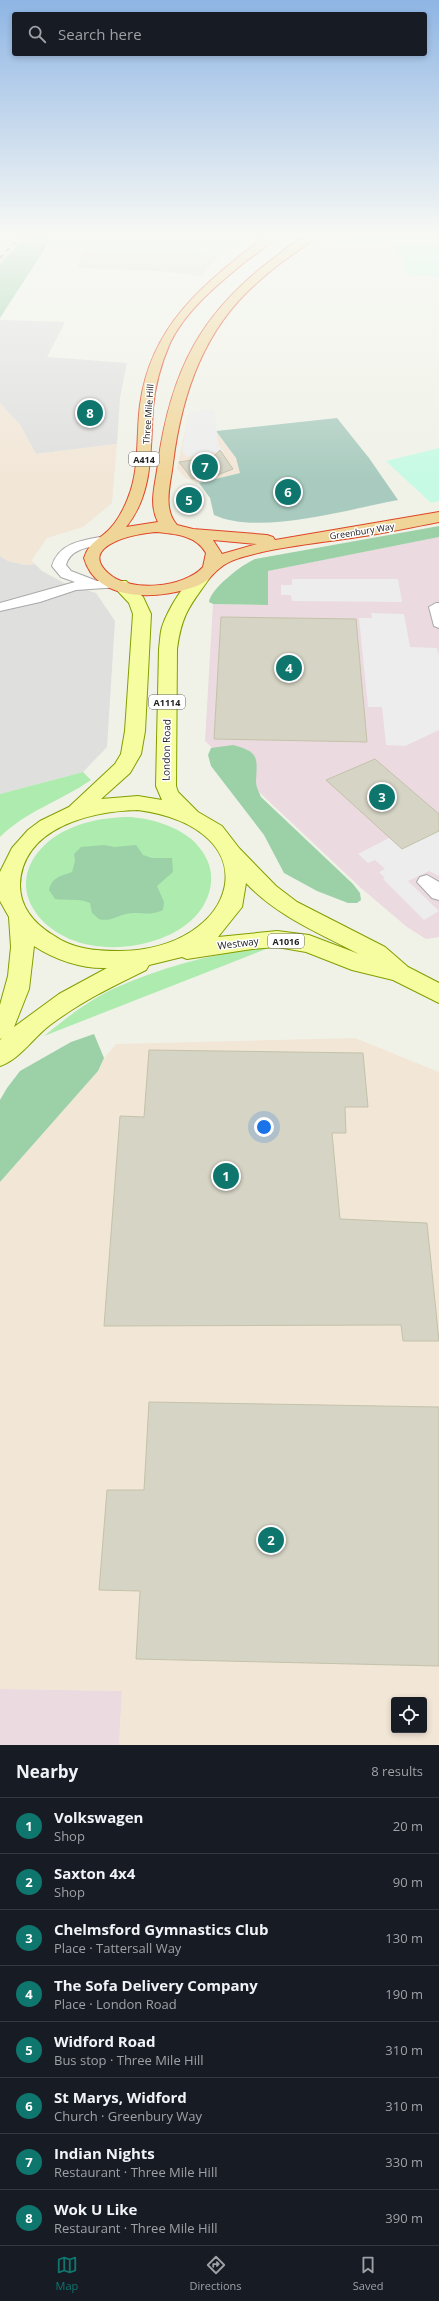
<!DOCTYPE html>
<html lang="en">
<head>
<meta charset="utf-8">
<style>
  :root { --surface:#171b24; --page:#20242c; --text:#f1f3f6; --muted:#9ea1a6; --line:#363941; --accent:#0f766e }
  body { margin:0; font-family:"Open Sans",sans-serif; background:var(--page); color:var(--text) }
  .controls { position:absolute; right:12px; bottom:12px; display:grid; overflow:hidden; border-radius:4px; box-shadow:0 2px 6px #0003 }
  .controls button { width:36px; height:36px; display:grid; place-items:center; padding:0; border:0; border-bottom:1px solid var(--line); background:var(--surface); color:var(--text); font:20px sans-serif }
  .you { position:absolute; left:264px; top:1127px; width:14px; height:14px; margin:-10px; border:3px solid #fff; border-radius:50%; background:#1a73e8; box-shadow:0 0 0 6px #1a73e833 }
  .badge { display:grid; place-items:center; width:26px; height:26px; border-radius:50%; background:var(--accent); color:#fff; font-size:13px; font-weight:700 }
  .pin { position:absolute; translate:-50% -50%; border:2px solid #fff; box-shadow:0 1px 4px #0006 }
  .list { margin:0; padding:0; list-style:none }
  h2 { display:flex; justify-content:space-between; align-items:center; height:52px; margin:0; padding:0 16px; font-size:17px }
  h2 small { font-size:13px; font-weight:400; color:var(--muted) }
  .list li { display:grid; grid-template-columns:26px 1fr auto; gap:12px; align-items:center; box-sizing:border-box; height:56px; padding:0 16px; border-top:1px solid var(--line) }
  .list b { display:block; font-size:15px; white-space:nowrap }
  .list p { margin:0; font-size:13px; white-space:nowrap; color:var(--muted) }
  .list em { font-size:13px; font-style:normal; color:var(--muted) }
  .icon { flex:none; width:22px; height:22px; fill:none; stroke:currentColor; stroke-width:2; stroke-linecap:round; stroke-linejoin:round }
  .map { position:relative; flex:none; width:439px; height:1745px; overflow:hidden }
  .search { position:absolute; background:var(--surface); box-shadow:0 2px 6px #0003; left:12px; right:12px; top:12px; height:44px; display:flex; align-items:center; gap:10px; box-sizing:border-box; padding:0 14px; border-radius:4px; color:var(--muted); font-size:15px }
  .sheet { height:500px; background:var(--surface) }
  nav { display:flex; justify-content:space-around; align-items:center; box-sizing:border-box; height:56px; border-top:1px solid var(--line); background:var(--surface); font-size:11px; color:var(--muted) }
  nav a { display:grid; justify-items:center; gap:2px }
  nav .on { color:var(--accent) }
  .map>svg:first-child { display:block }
  .residential { fill:#dfdfde }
  .commercial { fill:#f2e6d7; fill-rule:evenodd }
  .industrial { fill:#ebdadf }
  .farmland { fill:#dff0d3 }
  .grass { fill:#aeebaf }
  .forest { fill:#9cd1a8 }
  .cemetery { fill:#a9cbbf }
  .park { fill:#c6fae5 }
  .parking { fill:#ededed }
  .building { fill:#d5d4c5; stroke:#c4c2aa }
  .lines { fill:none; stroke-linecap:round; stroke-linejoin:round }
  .minor-casing { stroke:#a8a8a8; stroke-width:2 }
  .primary-casing { stroke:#829e00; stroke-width:2 }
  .trunk-casing { stroke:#de4526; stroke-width:2 }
  .minor { fill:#fff; fill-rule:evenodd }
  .primary { fill:#f6fda1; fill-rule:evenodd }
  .trunk { fill:#f0d598; fill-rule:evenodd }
  .rail { stroke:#6f6f6f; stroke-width:1.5; stroke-dasharray:4.5 4.5; stroke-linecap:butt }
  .labels { text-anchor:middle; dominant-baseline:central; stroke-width:3; stroke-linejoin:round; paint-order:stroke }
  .far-street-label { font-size:9px; fill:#212121; stroke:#fff }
  .shield { fill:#fff; stroke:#646464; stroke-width:1 }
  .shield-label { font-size:9px; font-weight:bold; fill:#212121 }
  .street-label { font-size:10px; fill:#212121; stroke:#fff }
</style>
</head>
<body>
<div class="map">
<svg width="439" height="1745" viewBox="0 0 439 1745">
  <rect width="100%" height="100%" fill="#f0f2e8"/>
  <g class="residential">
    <path d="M84,250l66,1 69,5 -18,20 -43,-5 -81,-3z"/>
    <path d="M0,320l65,2 -18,35 80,6 -7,35 -3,46 -81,10 -16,-29 -20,-22z"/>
    <path d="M0,556l8,5 17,4 10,-1 7,7 22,12 32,10 19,28 -8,126 -24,25 -83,22z"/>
  </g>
  <g class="commercial">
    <path d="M0,403l20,22 16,29 81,-10 -5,59 -29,24 -36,11 -15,22 3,4 -10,1 -17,-4 -8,-5z"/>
    <path d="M210,409l5,4 1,18 20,27 4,15 -41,10 -14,-5 -8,-10 12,-55z"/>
    <path d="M355,1038l84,34v673h-320l3,-54 -122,-2v-507l98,-111 6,-13 12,-14zM394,1700h30v30h-30z"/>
  </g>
  <g class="industrial">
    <path d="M10,234h18l-28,30v-20z"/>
    <path d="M439,537v400l-13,2 -19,-12 -46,-39 -156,-147 8,-137 55,1 -1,-34z"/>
    <path d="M0,1689l122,2 -3,54h-119z"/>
  </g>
  <path class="farmland" d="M52,234h196l-29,22 -69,-5 -106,-1z"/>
  <g class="grass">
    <path d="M83,772l8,8c-30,21 -65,31 -91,57v-43z"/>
    <path d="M131,817c21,2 42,8 59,21 13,11 23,27 21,45 -6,52 -77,71 -121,62 -53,-10 -90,-62 -41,-104 23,-18 53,-24 82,-24z"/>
    <path d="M271,947l-227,89c22,-18 45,-36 71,-48 48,-22 104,-36 156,-41z"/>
  </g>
  <g class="forest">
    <path d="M28,234h24l-8,16 -44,68v-54z"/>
    <path d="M439,526v11l-171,34v34l-55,-1 -4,-2c2,-14 34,-38 46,-43z"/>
    <path d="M233,745c27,7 24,13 23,37 0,5 3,10 5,15l92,87 7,9 1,7 -4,3h-9l-31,-12 -33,-18 -20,-38 -53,-69 -3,-11 3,-7z"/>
    <path d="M104,845l10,2 22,-2 7,10 9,3h20l1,14 -16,14 7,16 -1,8c-15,7 -21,1 -37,4 -8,2 -18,8 -27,5 -2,-1 -5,-5 -7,-6l-2,-10c-10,-5 -24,-2 -35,-4l-6,-9c3,-13 12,-14 23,-18l3,-11 -1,-7 7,-7z"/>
    <path d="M94,1034l10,24 -6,13 -98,111v-82l7,-12 13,-17 51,-29z"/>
  </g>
  <path class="cemetery" d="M337,418l32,40 29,42c-49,9 -139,36 -184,15l-4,-17 -11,-15 41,-10 -4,-15 -20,-27z"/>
  <g class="park">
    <path d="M349,234h90v43l-31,-2 -6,-17 -13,-15h-53z"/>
    <path d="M439,448v53l-8,2 -45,-42z"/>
  </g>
  <g class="parking">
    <path d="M210,409l5,4 3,31 5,7 -37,6 -4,-6 7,-38z"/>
    <path d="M292,579h106l4,23 -110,-1 -1,-6h-10v-10h11z"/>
    <path d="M371,613l33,1 6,33 27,1 2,8v74l-34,16 -19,-1 -4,-38h-14l-9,-89h13z"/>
    <path d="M439,831v45l-10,-5 -21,10 31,30 -15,9 -41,-41 2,-1 -6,-6 6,-3 -10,-9 -7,3 -10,-9 33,-17z"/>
  </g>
  <g class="building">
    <path d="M220,450l13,19 -18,7 -23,3 -13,-17 34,-5z"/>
    <path d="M221,617l135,2 11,123 -153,-3z"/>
    <path d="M375,759l64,55v17l-37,18 -76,-69z"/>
    <path d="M149,1050l214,3 5,54h-23l1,26h-14l8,86 87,4 12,118h-36l-2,-16 -297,1 16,-210 24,1z"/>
    <path d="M149,1402l290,5v259l-303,-7 4,-68 -41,-1 8,-100h37z"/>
  </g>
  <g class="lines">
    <g class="minor-casing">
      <g id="minor">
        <path d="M106,536l7,4 -2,3c-16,4 -40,3 -45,22l5,6 26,10h23l2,3 -2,3 -44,3 -36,12 -40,9v-8l75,-21 -14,-5 -9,-11c7,-24 32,-26 54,-30z"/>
        <path d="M436,603h3v25l-5,-2 -5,-19z"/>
        <path d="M427,875l12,7v18l-7,-2 -15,-16 3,-5z"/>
      </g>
    </g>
    <g class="primary-casing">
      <path id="primary" d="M203,571l6,1 2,4c-20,29 -29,36 -34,73l-1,137 2,6 20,20 24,14 17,22 37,38 21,16 88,45 23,20 31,16v20l-46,-23 -41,-10 -46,-18 -29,-5 -25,2 -65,10 -5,-2 -33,8 -3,5c-33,16 -67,33 -96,55 -17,13 -31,35 -50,41v-26l2,-2 -2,1v-34l8,-29 3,-29 -2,-30 -9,-16v-29l12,-24 16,-18 12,-9 29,-14 46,-43 6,-10 4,-23 8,-117 -4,-11 -17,-18 2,-4h12l17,16 8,17 -6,117 -4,23 -11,19 -29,26 37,-3 24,4 -6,-14 3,-137c1,-7 1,-15 3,-22 5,-15 25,-52 41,-56zM138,810c136,19 101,140 -19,141 -24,0 -46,-2 -66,-16 -18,-11 -33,-27 -33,-50 2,-58 72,-74 118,-75zM246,883c31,33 73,50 113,71l-50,-19 -32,-4 -59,6 24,-30zM34,946c21,14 48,23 73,22l-48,26 -45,33 15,-38z"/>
    </g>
    <g class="trunk-casing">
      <path id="trunk" d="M268,234h11c-8,11 -22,19 -33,27 -28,23 -60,49 -76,82 -9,21 -15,42 -17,65 -3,41 1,85 -27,119l32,-5c-10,-19 -2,-39 0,-59 13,-93 43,-152 120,-208 13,-10 24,-22 41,-21 -5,7 -15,12 -21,17 -14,9 -27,19 -39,30 -55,47 -77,112 -86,182 -2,20 -11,45 4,62l16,4 74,6 6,2 2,3 164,-28v10c-27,5 -54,11 -81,15 -32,5 -64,8 -96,15 -12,3 -32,7 -42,16 -8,6 -11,13 -21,17 -36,15 -102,19 -115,-27 4,-12 9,-15 19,-23 11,-8 20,-24 25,-37 12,-29 8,-62 12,-93 11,-82 66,-123 128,-171zM156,532c19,2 40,3 50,21l-3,14c-19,21 -74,26 -95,6 -31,-28 30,-40 48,-41zM213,540l44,4 -35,10z"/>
    </g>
    <use href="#minor" class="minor"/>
    <use href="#primary" class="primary"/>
    <use href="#trunk" class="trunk"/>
    <path class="rail" d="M0,258l23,-24"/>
  </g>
  <linearGradient id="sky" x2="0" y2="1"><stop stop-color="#8eb5e4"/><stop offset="0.49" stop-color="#f8f9f5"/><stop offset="1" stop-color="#f8f9f5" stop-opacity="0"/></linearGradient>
  <rect width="439" height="478" fill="url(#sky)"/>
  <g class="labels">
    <g class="far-street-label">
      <text transform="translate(148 414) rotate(-86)">Three Mile Hill</text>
      <text transform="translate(362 531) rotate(-9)">Greenbury Way</text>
    </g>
    <g class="shield">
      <rect x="129" y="452" width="30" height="14" rx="3"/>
      <rect x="149" y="695" width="36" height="14" rx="3"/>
      <rect x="268" y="934" width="36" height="14" rx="3"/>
    </g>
    <g class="shield-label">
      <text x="144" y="459">A414</text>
      <text x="167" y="702">A1114</text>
      <text x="286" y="941">A1016</text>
    </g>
    <g class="street-label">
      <text transform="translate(166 750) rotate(-89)">London Road</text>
      <text transform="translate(238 943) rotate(-7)">Westway</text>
    </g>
  </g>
</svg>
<div class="controls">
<button><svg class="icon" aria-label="locate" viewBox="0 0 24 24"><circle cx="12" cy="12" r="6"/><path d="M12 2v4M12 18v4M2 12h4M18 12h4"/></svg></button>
</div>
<div class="you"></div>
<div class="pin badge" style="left:226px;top:1176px">1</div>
<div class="pin badge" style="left:271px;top:1540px">2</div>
<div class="pin badge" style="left:382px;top:797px">3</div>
<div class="pin badge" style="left:289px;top:668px">4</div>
<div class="pin badge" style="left:189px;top:500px">5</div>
<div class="pin badge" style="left:288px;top:492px">6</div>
<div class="pin badge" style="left:205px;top:467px">7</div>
<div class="pin badge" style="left:90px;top:413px">8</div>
<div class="search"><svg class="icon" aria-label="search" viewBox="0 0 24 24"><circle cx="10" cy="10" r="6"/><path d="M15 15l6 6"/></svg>Search here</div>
</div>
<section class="sheet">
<h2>Nearby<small>8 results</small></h2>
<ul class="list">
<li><span class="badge">1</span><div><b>Volkswagen</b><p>Shop</p></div><em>20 m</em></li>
<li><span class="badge">2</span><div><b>Saxton 4x4</b><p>Shop</p></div><em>90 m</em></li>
<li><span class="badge">3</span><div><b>Chelmsford Gymnastics Club</b><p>Place · Tattersall Way</p></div><em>130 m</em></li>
<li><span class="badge">4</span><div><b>The Sofa Delivery Company</b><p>Place · London Road</p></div><em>190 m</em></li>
<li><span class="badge">5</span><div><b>Widford Road</b><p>Bus stop · Three Mile Hill</p></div><em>310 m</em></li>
<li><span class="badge">6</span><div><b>St Marys, Widford</b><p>Church · Greenbury Way</p></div><em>310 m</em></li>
<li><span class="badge">7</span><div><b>Indian Nights</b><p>Restaurant · Three Mile Hill</p></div><em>330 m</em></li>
<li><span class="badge">8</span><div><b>Wok U Like</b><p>Restaurant · Three Mile Hill</p></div><em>390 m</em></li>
</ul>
</section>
<nav>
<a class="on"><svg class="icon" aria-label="map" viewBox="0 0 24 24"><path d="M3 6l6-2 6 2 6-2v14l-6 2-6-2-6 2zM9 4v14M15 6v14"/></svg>Map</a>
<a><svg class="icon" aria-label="directions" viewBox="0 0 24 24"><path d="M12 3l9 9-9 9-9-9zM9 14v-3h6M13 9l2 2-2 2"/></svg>Directions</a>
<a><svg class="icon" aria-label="saved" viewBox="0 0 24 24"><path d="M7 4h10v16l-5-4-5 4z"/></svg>Saved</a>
</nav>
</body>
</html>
